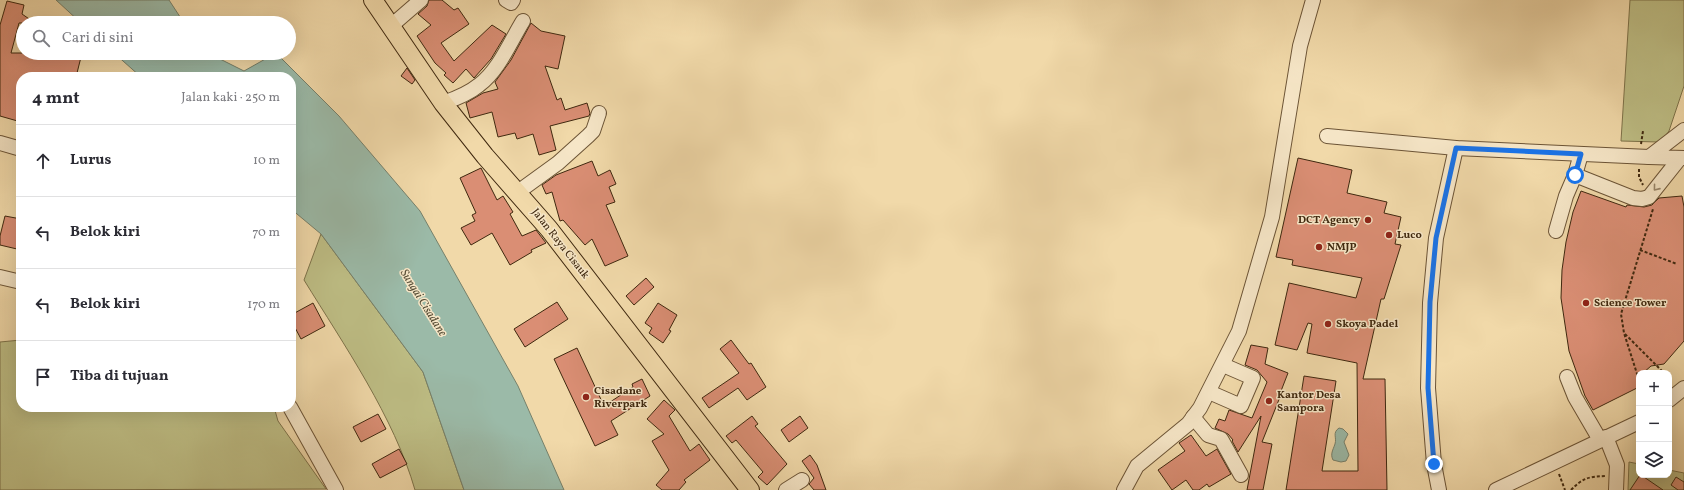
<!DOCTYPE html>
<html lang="id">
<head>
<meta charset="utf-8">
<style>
  :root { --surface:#fff; --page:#f7f7f7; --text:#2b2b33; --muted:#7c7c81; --line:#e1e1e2 }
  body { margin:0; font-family:Vollkorn,serif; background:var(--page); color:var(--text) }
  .controls { position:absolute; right:12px; bottom:12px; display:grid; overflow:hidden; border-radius:8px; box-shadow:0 4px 16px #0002 }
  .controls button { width:36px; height:36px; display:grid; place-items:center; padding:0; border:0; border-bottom:1px solid var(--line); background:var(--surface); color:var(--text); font:20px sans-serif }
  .stop { position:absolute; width:12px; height:12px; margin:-9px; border:3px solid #1a73e8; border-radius:50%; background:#fff }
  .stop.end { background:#1a73e8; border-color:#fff; box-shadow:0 1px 4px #0008 }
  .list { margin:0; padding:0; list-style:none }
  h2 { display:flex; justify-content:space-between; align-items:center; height:52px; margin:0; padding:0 16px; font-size:17px }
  h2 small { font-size:13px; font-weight:400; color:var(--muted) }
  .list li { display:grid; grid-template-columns:26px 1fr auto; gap:12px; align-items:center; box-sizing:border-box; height:72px; padding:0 16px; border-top:1px solid var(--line) }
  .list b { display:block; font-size:15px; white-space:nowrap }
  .list em { font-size:13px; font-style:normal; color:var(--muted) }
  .icon { flex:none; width:22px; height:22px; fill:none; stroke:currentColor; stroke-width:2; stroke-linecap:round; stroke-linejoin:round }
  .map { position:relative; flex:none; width:1684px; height:490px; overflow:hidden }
  .search { position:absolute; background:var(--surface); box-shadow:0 4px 16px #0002; left:16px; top:16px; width:280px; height:44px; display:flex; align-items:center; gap:10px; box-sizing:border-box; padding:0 14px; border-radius:22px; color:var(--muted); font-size:15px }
  .panel { position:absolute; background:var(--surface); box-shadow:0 4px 16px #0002; left:16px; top:72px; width:280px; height:340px; border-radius:16px }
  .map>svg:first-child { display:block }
  .green { fill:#bebe85; stroke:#7e734a }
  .water { fill:#9bbaa8; stroke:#76806b }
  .building { fill:#da8e74; stroke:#3f280f }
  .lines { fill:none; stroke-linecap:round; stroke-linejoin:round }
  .minor-casing { stroke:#6c5436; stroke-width:16 }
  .major-casing { stroke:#3f280f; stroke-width:20 }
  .path { stroke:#3f280f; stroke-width:2; stroke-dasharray:3 2; stroke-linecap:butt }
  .minor { stroke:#f6e6c7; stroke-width:14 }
  .major { stroke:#f1d9a9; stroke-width:18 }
  .oneway { stroke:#9a876b }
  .route { stroke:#1a73e8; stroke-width:5 }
  .poi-dot { fill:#8f2418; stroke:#f6e6c7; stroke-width:1.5 }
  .labels { text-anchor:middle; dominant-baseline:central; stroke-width:3; stroke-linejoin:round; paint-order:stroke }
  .poi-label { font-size:11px; font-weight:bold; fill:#3f280f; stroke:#f6e6c7; text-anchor:start }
  .street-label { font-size:11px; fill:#3f280f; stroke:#f6e6c7 }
  .water-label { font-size:12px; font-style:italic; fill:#564c35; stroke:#f6e6c7 }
</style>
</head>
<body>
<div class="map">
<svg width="1684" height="490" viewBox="0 0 1684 490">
  <rect width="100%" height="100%" fill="#f1d9a9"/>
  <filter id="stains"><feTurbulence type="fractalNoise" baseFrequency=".005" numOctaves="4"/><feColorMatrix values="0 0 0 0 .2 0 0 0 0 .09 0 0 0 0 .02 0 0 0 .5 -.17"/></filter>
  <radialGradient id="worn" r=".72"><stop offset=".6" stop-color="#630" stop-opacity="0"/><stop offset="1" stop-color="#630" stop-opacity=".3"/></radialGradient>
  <g class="green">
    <path d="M1630,0h54v86l-15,45 -5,7 -6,4 -37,-1z"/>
    <path d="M321,234l102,138 41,118h-49c-21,-73 -71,-145 -111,-210z"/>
    <path d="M21,340v67h253l4,14 48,68 -326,1v-148z"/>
    <path d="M1629,462l10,2v11h30v-5l15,3v17h-56z"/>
  </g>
  <g class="water">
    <path d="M56,0h113l15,23h-103z"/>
    <path d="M114,53h94l36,18 32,-18 63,63 81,95 98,175 46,104h-100l-41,-118 -102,-138 -30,-25v-132h-150z"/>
    <path d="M1339,428l4,1 5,5 -4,8 5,13 -3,6 -5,1 -8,-2c-3,-6 0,-10 2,-16 2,-7 -3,-11 4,-16z"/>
  </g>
  <g class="building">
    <path d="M429,0h13l12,10 4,-2 11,16 -28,19 13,18 38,-36 14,9 -15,25 -17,19 -8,-9 -13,14 -9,-8 2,-2 -11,-10 -18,-27 14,-11 -13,-11 9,-8z"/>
    <path d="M7,1l17,4 -2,9 13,9h-16l-8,30h71l-6,24h-55v45l-21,-6v-91z"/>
    <path d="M531,23l10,8 24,5 -7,33 -13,-3 12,34 4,-2 4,12 22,-7 3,10 -1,3 -39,10 6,24 -17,5 -6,-21 -16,5 -2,-6 -17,4 -6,-25 -22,6 -4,-15 17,-10 15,-4 -3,-7 16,-22z"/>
    <path d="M407,68l8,12 -3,4 -11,-8z"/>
    <path d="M1298,158l54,12 -5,23 40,9 -3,11 17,4 -6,27 6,1 -17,54h-3l-18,80h22l2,111h-101l18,-114 32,5 -14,90h36l-1,-108 -50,-10 5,-29 -4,-1 -11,27 -22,-5 14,-62 67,15 6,-20 -70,-13 1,-5 -17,-3z"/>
    <path d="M592,161l6,15 12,-6 6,14 -7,3 6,15 -9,3 22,51 -23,10 -13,-27 -7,6 -22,-25 -3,1 -8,-29 -6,2 -4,-9 14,-10z"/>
    <path d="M481,168l16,32 6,-4 10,16 -3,2 12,22 14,-6 10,13 -15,7 1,2 -22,13 -18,-32 -21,12 -10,-17 14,-7 -3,-6 4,-2 -16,-35z"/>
    <path d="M1581,191l45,16 1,-2 17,2 8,-2 7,-7 23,-2 2,11v134l-20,23 -13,2 -8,7h-4l-2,15 -44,22 -8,-14 -16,-45 -8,-53 1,-28 4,-28 7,-30z"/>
    <path d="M5,216l16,3v13l-4,17 -17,-4v-9z"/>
    <path d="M646,278l8,9 -20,18 -8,-9z"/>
    <path d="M557,302l11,17 -43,28 -11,-18z"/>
    <path d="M313,303l12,23 -24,13 -10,-19v-5z"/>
    <path d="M658,303l19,12 -8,15 2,1 -8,12 -14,-10 3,-5 -7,-5z"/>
    <path d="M731,340l18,24 2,-1 15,24 -19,13 -9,-12 -29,20 -7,-10 37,-25 -19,-24z"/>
    <path d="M1251,345l17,3 -3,16 23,9 -7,18 1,1 -20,50 10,2 -9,46h-16l14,-74 -23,36 -6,-11 1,-1 -5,-6 -13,-6 4,-9 6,2 4,-11 23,8 15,-36 -10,-12 -12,-5z"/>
    <path d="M577,348l27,58 29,-19 -1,-3 10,-5 8,17 -39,25 7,14 -23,11 -41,-87z"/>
    <path d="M664,400l11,10 -6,6 21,35 9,-7 11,16 -26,20 2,2 -7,8h-17l-6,-5 13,-15 -17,-29 12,-7 -17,-15z"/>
    <path d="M378,414l8,15 -25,13 -8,-15z"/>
    <path d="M752,416l6,8 -3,2 32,38 -20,21 -9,-8 5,-5 -27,-32 -4,3 -6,-7z"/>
    <path d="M800,416l8,12 -19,14 -8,-12z"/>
    <path d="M1191,435l15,21 11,-7 14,25 -22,13 -2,-3 -8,6h-6l-7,-10 -14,10 -14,-20 27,-19 -6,-8z"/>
    <path d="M399,449l8,15 -27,14 -8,-14z"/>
    <path d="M810,455l7,10 9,25h-12l-5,-6 5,-6 -12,-17z"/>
    <path d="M1640,475h1l22,15h-33z"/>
    <path d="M1676,477l8,5v8h-6l-7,-5z"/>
  </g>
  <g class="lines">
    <g class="minor-casing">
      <g id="minor">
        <path d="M506,0l5,3 2,-3"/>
        <path d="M391,26l30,-26"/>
        <path d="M443,103c12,-4 25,-9 36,-18 20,-15 31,-43 44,-64"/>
        <path d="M1684,130l-35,27 35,1"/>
        <path d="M1327,136l129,12 193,9"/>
        <path d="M0,143l21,6"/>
        <path d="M1581,154l-6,21 58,23 9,1 7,-2 31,-39"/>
        <path d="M518,192l40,-29 30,-27 5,-5 6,-18"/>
        <path d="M1556,231l10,-35 9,-21"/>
        <path d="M0,277l21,5"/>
        <path d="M1567,377l8,20 25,43"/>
        <path d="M1209,392l32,14 12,-28 -30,-13"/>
        <path d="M1669,400l15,-12"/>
        <path d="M290,407l46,83"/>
        <path d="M1193,417l15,18 13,4 20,36"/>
        <path d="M1606,437l11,28 -1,25"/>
        <path d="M786,490l16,-10"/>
        <path d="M1124,490l13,-24 51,-42 12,-16 39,-77 33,-114 28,-171 13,-46"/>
        <path d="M1439,490l-5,-26 -6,-76 2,-85 6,-65 20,-90"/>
        <path d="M1496,490l143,-68"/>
      </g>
    </g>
    <g class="major-casing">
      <path id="major" d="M373,0l70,103 42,53 64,73 201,261"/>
    </g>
    <g class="path">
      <path d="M1641,144l2,-13"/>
      <path d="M1639,169v8l4,8"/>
      <path d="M1640,250l37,14"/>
      <path d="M1625,334l39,39"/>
      <path d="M1639,380l-15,-47 -3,-19 32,-105"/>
      <path d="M1559,474l6,16"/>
      <path d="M1571,490c12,-12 16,-13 34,-14"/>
    </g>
    <use href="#minor" class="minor"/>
    <use href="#major" class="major"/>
  </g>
  <defs><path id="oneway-chevron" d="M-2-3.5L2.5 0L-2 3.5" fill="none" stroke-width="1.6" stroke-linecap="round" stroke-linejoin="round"/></defs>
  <use class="oneway" href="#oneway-chevron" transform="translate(1656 188) rotate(129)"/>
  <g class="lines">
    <path class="route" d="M1434,464l-6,-76 2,-86 6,-64 20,-90 125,6 -6,21"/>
  </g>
  <g class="poi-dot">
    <circle cx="1368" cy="220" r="4"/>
    <circle cx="1389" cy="235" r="4"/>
    <circle cx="1319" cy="247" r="4"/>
    <circle cx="1586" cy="303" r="4"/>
    <circle cx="1328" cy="324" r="4"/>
    <circle cx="586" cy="397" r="4"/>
    <circle cx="1269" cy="401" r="4"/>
  </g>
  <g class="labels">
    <g class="poi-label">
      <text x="1360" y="220" text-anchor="end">DCT Agency</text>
      <text x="1397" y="235">Luco</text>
      <text x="1327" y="247">NMJP</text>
      <text x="1594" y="303">Science Tower</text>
      <text x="1336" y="324">Skoya Padel</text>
      <text x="594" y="391">Cisadane<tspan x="594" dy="13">Riverpark</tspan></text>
      <text x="1277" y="395">Kantor Desa<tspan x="1277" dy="13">Sampora</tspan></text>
    </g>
    <g class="street-label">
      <text transform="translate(560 244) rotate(52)">Jalan Raya Cisauk</text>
    </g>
    <g class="water-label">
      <text transform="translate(423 303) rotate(58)">Sungai Cisadane</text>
    </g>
  </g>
  <rect width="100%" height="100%" filter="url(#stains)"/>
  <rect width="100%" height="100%" fill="url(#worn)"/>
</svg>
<div class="controls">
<button>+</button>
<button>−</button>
<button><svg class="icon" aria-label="layers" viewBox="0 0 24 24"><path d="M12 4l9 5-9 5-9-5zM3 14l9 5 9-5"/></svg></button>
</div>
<div class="stop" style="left:1575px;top:175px"></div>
<div class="stop end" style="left:1434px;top:464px"></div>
<div class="search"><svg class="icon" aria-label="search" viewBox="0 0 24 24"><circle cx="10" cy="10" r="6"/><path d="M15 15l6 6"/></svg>Cari di sini</div>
<section class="panel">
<h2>4 mnt<small>Jalan kaki · 250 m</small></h2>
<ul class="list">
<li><svg class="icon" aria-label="ahead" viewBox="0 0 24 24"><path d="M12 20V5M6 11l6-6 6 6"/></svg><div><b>Lurus</b></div><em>10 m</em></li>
<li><svg class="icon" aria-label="left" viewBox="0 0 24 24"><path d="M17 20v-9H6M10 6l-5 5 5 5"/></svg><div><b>Belok kiri</b></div><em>70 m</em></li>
<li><svg class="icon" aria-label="left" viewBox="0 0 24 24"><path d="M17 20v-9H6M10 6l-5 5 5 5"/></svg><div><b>Belok kiri</b></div><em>170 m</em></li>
<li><svg class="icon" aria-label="arrive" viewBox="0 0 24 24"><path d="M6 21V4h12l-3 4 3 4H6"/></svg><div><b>Tiba di tujuan</b></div></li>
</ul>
</section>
</div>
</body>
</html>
